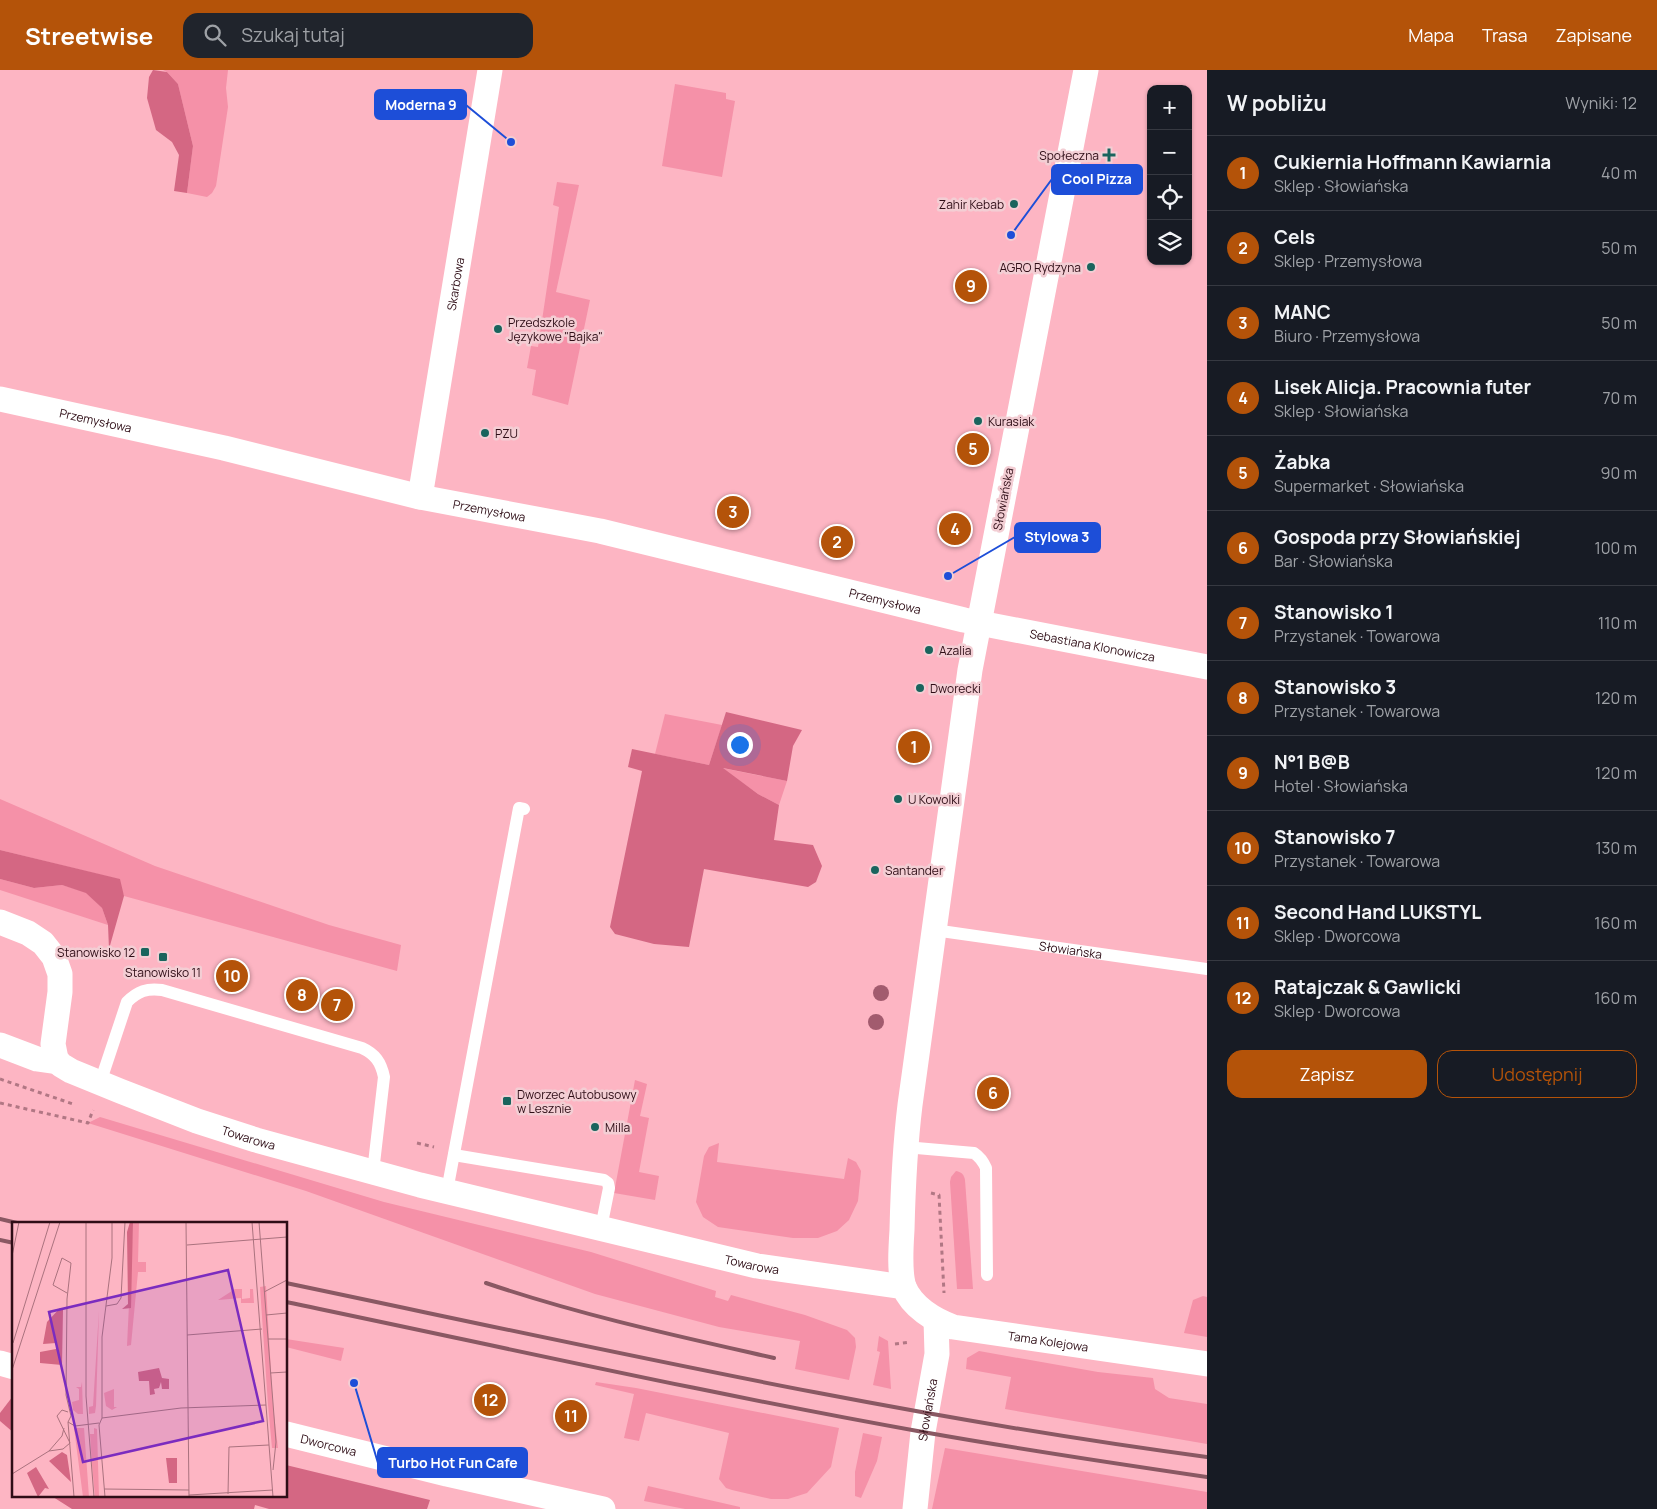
<!DOCTYPE html>
<html lang="pl">
<head>
<meta charset="utf-8">
<style>
  :root { --surface:#171b24; --page:#20242c; --text:#f1f3f6; --muted:#9ea1a6; --line:#363941; --accent:#b45309 }
  body { margin:0; font-family:Manrope,sans-serif; background:var(--page); color:var(--text) }
  .controls { position:absolute; right:15px; top:15px; display:grid; overflow:hidden; border-radius:10px; box-shadow:0 1px 4px #0004 }
  .controls button { width:45px; height:45px; display:grid; place-items:center; padding:0; border:0; border-bottom:1px solid var(--line); background:var(--surface); color:var(--text); font:25px sans-serif }
  .you { position:absolute; left:739px; top:674px; width:18px; height:18px; margin:-12px; border:4px solid #fff; border-radius:50%; background:#1a73e8; box-shadow:0 0 0 8px #1a73e833 }
  .badge { display:grid; place-items:center; width:32px; height:32px; border-radius:50%; background:var(--accent); color:#fff; font-size:16px; font-weight:700 }
  .pin { position:absolute; translate:-50% -50%; border:2px solid #fff; box-shadow:0 1px 5px #0006 }
  .list { margin:0; padding:0; list-style:none }
  h2 { display:flex; justify-content:space-between; align-items:center; height:65px; margin:0; padding:0 20px; font-size:21px }
  h2 small { font-size:16px; font-weight:400; color:var(--muted) }
  .list li { display:grid; grid-template-columns:32px 1fr auto; gap:15px; align-items:center; box-sizing:border-box; height:75px; padding:0 20px; border-top:1px solid var(--line) }
  .list b { display:block; font-size:19px; white-space:nowrap }
  .list p { margin:0; font-size:16px; white-space:nowrap; color:var(--muted) }
  .list em { font-size:16px; font-style:normal; color:var(--muted) }
  .actions { display:flex; gap:10px; padding:15px 20px }
  .actions a { flex:1; padding:11px 0; border:1px solid var(--accent); border-radius:15px; text-align:center; font-size:18px; color:var(--accent) }
  .actions .main { background:var(--accent); color:#fff }
  .icon { flex:none; width:28px; height:28px; fill:none; stroke:currentColor; stroke-width:2; stroke-linecap:round; stroke-linejoin:round }
  .map { position:relative; flex:none; width:1207px; height:1439px; overflow:hidden }
  header { display:flex; align-items:center; gap:30px; box-sizing:border-box; height:70px; padding:0 25px; background:var(--accent); color:#fff }
  header strong { font-size:24px }
  nav { display:flex; gap:28px; margin-inline-start:auto; font-size:18px }
  .search { width:350px; height:45px; background:var(--page); display:flex; align-items:center; gap:12px; box-sizing:border-box; padding:0 18px; border-radius:15px; color:var(--muted); font-size:19px }
  main { display:flex }
  aside { flex:1; background:var(--surface) }
  .map>svg:first-child { display:block }
  .green { fill:#f591a8 }
  .forest { fill:#d46783 }
  .lines { fill:none; stroke-linecap:round; stroke-linejoin:round }
  .path { stroke:#b17784; stroke-width:3; stroke-dasharray:4 4; stroke-linecap:butt }
  .service { stroke:#fff; stroke-width:12 }
  .minor { stroke:#fff; stroke-width:25 }
  .rail { stroke:#8a5863; stroke-width:4 }
  .tree { fill:#a25b6e }
  .poi-dot { fill:#19645d; stroke:#f3ced4; stroke-width:2 }
  .labels { text-anchor:middle; dominant-baseline:central; stroke-width:5; stroke-linejoin:round; paint-order:stroke }
  .poi-label { font-size:12px; fill:#2e0d16; stroke:#f3ced4; text-anchor:start }
  .street-label { font-size:12px; fill:#2e0d16; stroke:#f3ced4 }
  .inset-road { fill:none; stroke:#aa727e; stroke-width:1 }
  .view { fill:#7b2cbf; fill-opacity:0.15; stroke:#7b2cbf; stroke-width:2.5 }
  .inset-edge { fill:none; stroke:#2e0d16; stroke-width:2.5 }
  .leader { fill:none; stroke:#1d4ed8; stroke-width:2 }
  .callout-dot { fill:#1d4ed8; stroke:#f3ced4; stroke-width:2 }
  .callout { fill:#1d4ed8; stroke:#1d4ed8; stroke-width:2 }
  .callout-label { font-size:14px; text-anchor:middle; font-weight:bold; fill:#fff }
</style>
</head>
<body>
<header>
<strong>Streetwise</strong>
<div class="search"><svg class="icon" aria-label="search" viewBox="0 0 24 24"><circle cx="10" cy="10" r="6"/><path d="M15 15l6 6"/></svg>Szukaj tutaj</div>
<nav><a>Mapa</a><a>Trasa</a><a>Zapisane</a></nav>
</header>
<main>
<div class="map">
<svg width="1207" height="1439" viewBox="0 0 1207 1439">
  <rect width="100%" height="100%" fill="#fdb5c3"/>
  <g class="green">
    <path d="M163,0h65l-2,18 2,19 -12,79 -4,7 -5,4 -20,-4 6,-47 -15,-62 -11,-12z"/>
    <path d="M675,14l51,9v6l9,2 -13,76 -60,-11z"/>
    <path d="M557,112l22,3 -23,107 34,8 -22,105 -36,-10 4,-25 -9,-2 4,-22 7,1 21,-140 -6,-2z"/>
    <path d="M665,644l57,11 -13,40 -54,-11z"/>
    <path d="M722,698l65,13 -8,24 -21,-11z"/>
    <path d="M0,729l155,67 174,59 72,20 -4,26 -273,-75 -6,-17 -118,-29z"/>
    <path d="M0,809l34,9 28,-3 24,7 16,16 6,17 -108,-35z"/>
    <path d="M635,1010l12,4 -7,32 9,2 -10,54 20,4 -4,24 -41,-7z"/>
    <path d="M100,1047l284,85 207,50 125,39 -1,6 13,4 3,-6 74,20 42,15 8,8 1,9 -7,33 -54,-11 5,-28 -81,-14 -124,-33 -289,-103 -218,-68z"/>
    <path d="M719,1073l-2,19 127,17 4,-21 8,4 5,9 -3,30 -9,19 -12,11 -19,7h-25l-75,-11 -15,-10 -7,-15 8,-46 5,-9z"/>
    <path d="M956,1101c6,1 8,4 9,9l8,109h-16l-7,-107 1,-5z"/>
    <path d="M1203,1226l4,1v40l-23,-4 9,-33z"/>
    <path d="M879,1266l9,5 3,48 -18,-4 7,-33 -3,-1z"/>
    <path d="M286,1269l58,9 -3,13 -55,-14z"/>
    <path d="M979,1281l119,21 55,6 2,11 14,9 38,6v40l-202,-35 6,-32 -45,-8 1,-11z"/>
    <path d="M596,1312l40,6 203,40 -8,39 -24,26 -19,6h-17l-39,-9 -6,-2 -7,-9 10,-46 -83,-20 -7,28 -15,-3 10,-44 -39,-9z"/>
    <path d="M863,1363l19,4 -5,24 -16,37 -6,-2v-24z"/>
    <path d="M945,1378l262,44v17h-275z"/>
    <path d="M648,1416l92,21v2h-55l-41,-8z"/>
  </g>
  <g class="forest">
    <path d="M153,0l14,2 11,12 15,62 -6,47 -13,-2 5,-36 -7,-13 -16,-12 -9,-32 2,-21z"/>
    <path d="M726,642l76,18 -9,16 -6,35 -64,-13 35,26 21,11 -5,35 39,5 9,21 -6,16 -8,5 -104,-18 -15,78 -35,-3 -39,-10 -5,-7 32,-156 -14,-4 4,-18 77,16z"/>
    <path d="M0,780l120,29 4,17 -15,53 -1,-24 -6,-17 -16,-15 -24,-8 -28,3 -34,-9z"/>
    <path d="M13,1326l1,1v36l-14,-12v-8z"/>
    <path d="M286,1395l144,35 -3,9h-158l-14,-4 -1,4h-182l-22,-14h236z"/>
  </g>
  <g class="lines">
    <g class="path">
      <path d="M0,1009l73,25"/>
      <path d="M0,1033l88,20 5,-13"/>
      <path d="M417,1073l17,4"/>
      <path d="M931,1123l8,2 5,98"/>
      <path d="M895,1274l15,-2"/>
    </g>
    <g class="service">
      <path id="s1" d="M934,860l273,39"/>
      <path d="M100,1013l27,-81c11,-11 20,-14 35,-12l200,58c13,6 19,14 22,29l-11,95"/>
      <path d="M905,1077l69,6c6,4 9,8 12,15l1,107"/>
      <path d="M454,1085l150,25 4,3 1,5 -8,40"/>
      <path d="M447,1121l72,-383 5,1"/>
    </g>
    <g class="minor">
      <path id="s2" d="M1086,0l-116,600 -60,435c-5,41 -7,83 -8,125 -1,16 -3,42 2,57 8,20 30,33 49,40l254,37"/>
      <path id="s3" d="M0,329l224,49 196,49 180,34 364,89 243,47"/>
      <path id="s4" d="M420,427l70,-427"/>
      <path id="s5" d="M0,852l28,11 15,10 11,14 6,17v18l-7,52 3,15 5,6 10,6 49,20 77,30 59,19 164,45 337,81 147,21"/>
      <path d="M0,975l37,14 21,3"/>
      <path d="M0,1293l14,4"/>
      <path id="s6" d="M286,1364l161,40 156,35"/>
      <path id="s7" d="M915,1439l8,-77 14,-78 -1,-34"/>
    </g>
    <g class="rail">
      <path d="M0,1149l17,4"/>
      <path d="M0,1170l14,3"/>
      <path d="M286,1213c306,64 611,133 921,174"/>
      <path d="M486,1213c94,32 191,53 288,75"/>
      <path d="M286,1232c212,44 424,92 637,130 95,17 189,31 284,45"/>
    </g>
  </g>
  <g class="tree">
    <circle cx="881" cy="923" r="8"/>
    <circle cx="876" cy="952" r="8"/>
  </g>
  <g class="poi-dot">
    <path d="M1106.5 77.5h5v5h5v5h-5v5h-5v-5h-5v-5h5z"/>
    <circle cx="1014" cy="134" r="5"/>
    <circle cx="1091" cy="197" r="5"/>
    <circle cx="498" cy="259" r="5"/>
    <circle cx="978" cy="351" r="5"/>
    <circle cx="485" cy="363" r="5"/>
    <circle cx="929" cy="580" r="5"/>
    <circle cx="920" cy="618" r="5"/>
    <circle cx="898" cy="729" r="5"/>
    <circle cx="875" cy="800" r="5"/>
    <rect x="140" y="877" width="10" height="10" rx="2.5"/>
    <rect x="158" y="882" width="10" height="10" rx="2.5"/>
    <rect x="502" y="1026" width="10" height="10" rx="2.5"/>
    <circle cx="595" cy="1057" r="5"/>
  </g>
  <g class="labels">
    <g class="poi-label">
      <text x="1099" y="85" text-anchor="end">Społeczna</text>
      <text x="1004" y="134" text-anchor="end">Zahir Kebab</text>
      <text x="1081" y="197" text-anchor="end">AGRO Rydzyna</text>
      <text x="508" y="252">Przedszkole<tspan x="508" dy="14">Językowe "Bajka"</tspan></text>
      <text x="988" y="351">Kurasiak</text>
      <text x="495" y="363">PZU</text>
      <text x="939" y="580">Azalia</text>
      <text x="930" y="618">Dworecki</text>
      <text x="908" y="729">U Kowolki</text>
      <text x="885" y="800">Santander</text>
      <text x="135" y="882" text-anchor="end">Stanowisko 12</text>
      <text x="163" y="902" text-anchor="middle">Stanowisko 11</text>
      <text x="517" y="1024">Dworzec Autobusowy<tspan x="517" dy="14">w Lesznie</tspan></text>
      <text x="605" y="1057">Milla</text>
    </g>
    <g class="street-label">
      <text stroke="none"><textPath href="#s4" startOffset="216">Skarbowa</textPath></text>
      <text stroke="none"><textPath href="#s3" startOffset="98">Przemysłowa</textPath></text>
      <text transform="translate(1003 429) rotate(-79)">Słowiańska</text>
      <text stroke="none"><textPath href="#s3" startOffset="502">Przemysłowa</textPath></text>
      <text stroke="none"><textPath href="#s3" startOffset="908">Przemysłowa</textPath></text>
      <text stroke="none"><textPath href="#s3" startOffset="1120">Sebastiana Klonowicza</textPath></text>
      <text stroke="none"><textPath href="#s1" startOffset="138">Słowiańska</textPath></text>
      <text stroke="none"><textPath href="#s5" startOffset="379">Towarowa</textPath></text>
      <text stroke="none"><textPath href="#s5" startOffset="898">Towarowa</textPath></text>
      <text stroke="none"><textPath href="#s2" startOffset="1394">Tama Kolejowa</textPath></text>
      <text stroke="none"><textPath href="#s7" startOffset="100">Słowiańska</textPath></text>
      <text stroke="none"><textPath href="#s6" startOffset="44">Dworcowa</textPath></text>
    </g>
  </g>
  <g transform="translate(12 1152)">
    <rect width="275" height="275" fill="#fdb5c3"/>
    <path d="M121,0h6l-1,40h8v10h-8l-7,73 -4,1zM254,64l7,120 5,42h-6l-4,-43 -8,-118zM223,67h7v10l8,-1v-9h3l1,14h-13v-5l-23,2zM87,89l-3,95 -1,7 -6,1v-7l4,-1zM70,160l1,32h-5l-5,-4 -1,-8 7,-2v-11l-3,-2h5zM102,167v18h3l-5,3 -6,-4 -2,-13zM62,206h10l5,69h-6zM82,206l3,1 2,68h-4l-3,-32 -2,-31h4z" fill="#f591a8"/>
    <path d="M118,0l3,1 -2,85 -9,1 6,-5 -1,-72zM48,86l3,2 -1,55 -22,-2v-11l16,-3v-6l-13,1 4,-22zM147,146l3,10 7,1v10h-7l-1,-7 -2,6 -5,1 1,5 -5,1 -1,-14h-10l-1,-9zM50,230l5,3 4,27 -22,-21zM154,236h11v25h-8zM24,245l13,22 -4,-1 -7,9 -11,-24z" fill="#d46783"/>
    <path class="inset-road" d="M74,0v174l8,101M174,0l3,275M240,0l21,275M247,0l17,220 -3,28M175,23l100,-8M0,34l7,-34M252,70l23,-12M55,71l-14,-8 9,-27 9,5 -4,36 -1,96 5,21 -3,6M94,84l11,-2 4,-6 4,-76M254,93l21,-2M175,113l75,-6M256,117h19M1,121l37,-121M0,148l48,-148M258,151l17,-1M56,190l-6,-2 -5,6 13,27M90,196v-81l10,-79v-36M90,196l79,-10 85,-3M90,196l-3,7 6,72M56,200l6,75M56,200l7,4 24,-3M37,229l14,-2 7,-6M0,252l37,-23 13,-15 2,-8M92,267l85,1M216,272l1,-47 40,-2M177,273l84,-5"/>
    <path class="view" d="M216,48l35,151 -180,41 -34,-150z"/>
    <rect width="275" height="275" class="inset-edge"/>
  </g>
  <path class="leader" d="M511 72L466 35M1011 165L1052 109M948 506L1015 467M354 1313L378 1393"/>
  <g class="callout-dot">
    <circle cx="511" cy="72" r="5"/>
    <circle cx="1011" cy="165" r="5"/>
    <circle cx="948" cy="506" r="5"/>
    <circle cx="354" cy="1313" r="5"/>
  </g>
  <g class="callout">
    <rect x="375" y="20" width="91" height="29" rx="5"/>
    <rect x="1052" y="95" width="90" height="29" rx="5"/>
    <rect x="1015" y="453" width="85" height="29" rx="5"/>
    <rect x="378" y="1378" width="149" height="29" rx="5"/>
  </g>
  <g class="callout-label">
    <text x="421" y="40">Moderna 9</text>
    <text x="1097" y="114">Cool Pizza</text>
    <text x="1057" y="472">Stylowa 3</text>
    <text x="453" y="1398">Turbo Hot Fun Cafe</text>
  </g>
</svg>
<div class="controls">
<button>+</button>
<button>−</button>
<button><svg class="icon" aria-label="locate" viewBox="0 0 24 24"><circle cx="12" cy="12" r="6"/><path d="M12 2v4M12 18v4M2 12h4M18 12h4"/></svg></button>
<button><svg class="icon" aria-label="layers" viewBox="0 0 24 24"><path d="M12 4l9 5-9 5-9-5zM3 14l9 5 9-5"/></svg></button>
</div>
<div class="you"></div>
<div class="pin badge" style="left:914px;top:677px">1</div>
<div class="pin badge" style="left:837px;top:472px">2</div>
<div class="pin badge" style="left:733px;top:442px">3</div>
<div class="pin badge" style="left:955px;top:459px">4</div>
<div class="pin badge" style="left:973px;top:379px">5</div>
<div class="pin badge" style="left:993px;top:1023px">6</div>
<div class="pin badge" style="left:337px;top:935px">7</div>
<div class="pin badge" style="left:302px;top:925px">8</div>
<div class="pin badge" style="left:971px;top:216px">9</div>
<div class="pin badge" style="left:232px;top:906px">10</div>
<div class="pin badge" style="left:571px;top:1346px">11</div>
<div class="pin badge" style="left:490px;top:1330px">12</div>
</div>
<aside>
<h2>W pobliżu<small>Wyniki: 12</small></h2>
<ul class="list">
<li><span class="badge">1</span><div><b>Cukiernia Hoffmann Kawiarnia</b><p>Sklep · Słowiańska</p></div><em>40 m</em></li>
<li><span class="badge">2</span><div><b>Cels</b><p>Sklep · Przemysłowa</p></div><em>50 m</em></li>
<li><span class="badge">3</span><div><b>MANC</b><p>Biuro · Przemysłowa</p></div><em>50 m</em></li>
<li><span class="badge">4</span><div><b>Lisek Alicja. Pracownia futer</b><p>Sklep · Słowiańska</p></div><em>70 m</em></li>
<li><span class="badge">5</span><div><b>Żabka</b><p>Supermarket · Słowiańska</p></div><em>90 m</em></li>
<li><span class="badge">6</span><div><b>Gospoda przy Słowiańskiej</b><p>Bar · Słowiańska</p></div><em>100 m</em></li>
<li><span class="badge">7</span><div><b>Stanowisko 1</b><p>Przystanek · Towarowa</p></div><em>110 m</em></li>
<li><span class="badge">8</span><div><b>Stanowisko 3</b><p>Przystanek · Towarowa</p></div><em>120 m</em></li>
<li><span class="badge">9</span><div><b>N°1 B@B</b><p>Hotel · Słowiańska</p></div><em>120 m</em></li>
<li><span class="badge">10</span><div><b>Stanowisko 7</b><p>Przystanek · Towarowa</p></div><em>130 m</em></li>
<li><span class="badge">11</span><div><b>Second Hand LUKSTYL</b><p>Sklep · Dworcowa</p></div><em>160 m</em></li>
<li><span class="badge">12</span><div><b>Ratajczak &amp; Gawlicki</b><p>Sklep · Dworcowa</p></div><em>160 m</em></li>
</ul>
<div class="actions"><a class="main">Zapisz</a><a>Udostępnij</a></div>
</aside>
</main>
</body>
</html>
